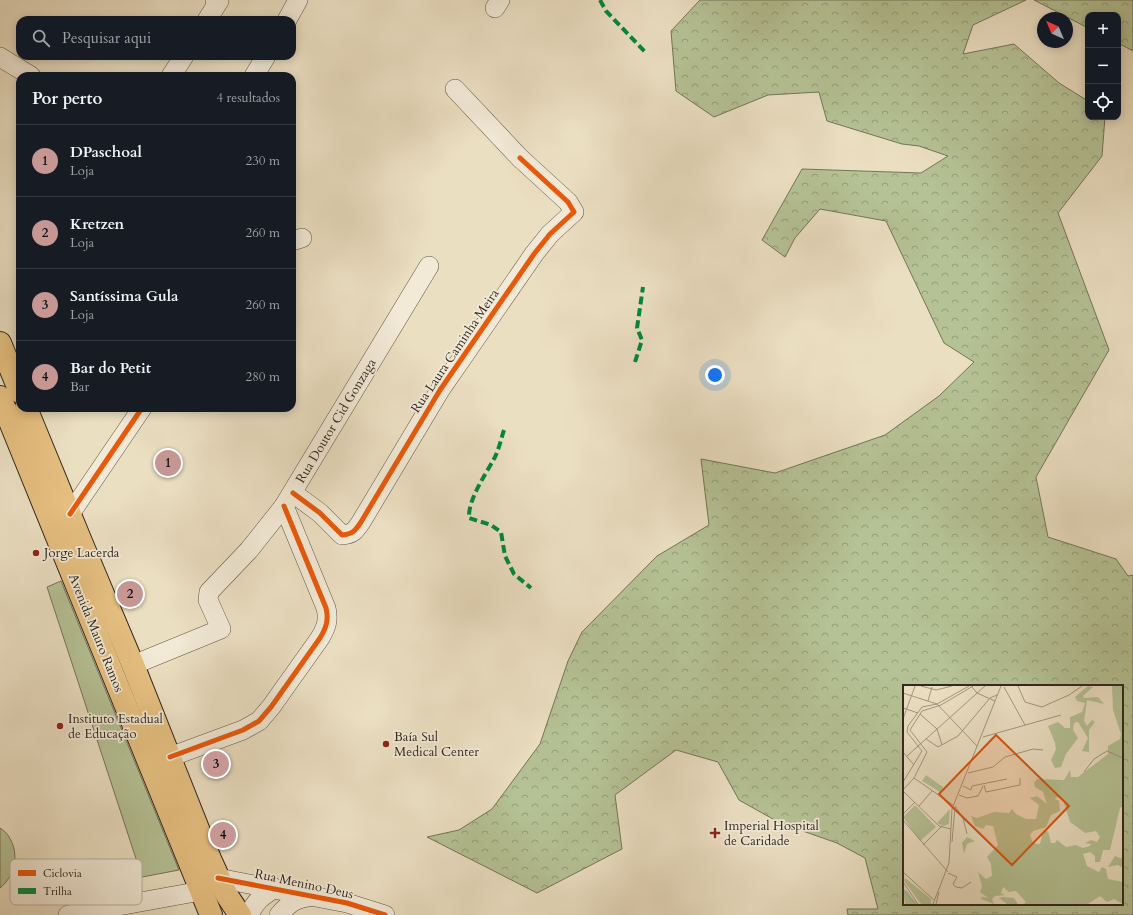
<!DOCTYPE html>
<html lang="pt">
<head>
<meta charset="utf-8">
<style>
  :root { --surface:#171b24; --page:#242831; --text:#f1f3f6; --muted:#9ea1a6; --line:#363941; --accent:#c59692 }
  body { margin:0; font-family:Cardo,serif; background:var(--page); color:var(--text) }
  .controls { position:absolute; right:12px; top:12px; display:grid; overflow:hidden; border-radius:8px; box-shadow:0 2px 10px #0003 }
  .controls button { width:36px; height:36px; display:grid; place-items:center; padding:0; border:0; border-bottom:1px solid var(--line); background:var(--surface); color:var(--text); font:20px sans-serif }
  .compass { position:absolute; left:1037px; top:12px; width:36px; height:36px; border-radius:50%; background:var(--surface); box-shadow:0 2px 10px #0003; rotate:316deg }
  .you { position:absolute; left:715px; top:375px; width:14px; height:14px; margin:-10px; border:3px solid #fff; border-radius:50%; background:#1a73e8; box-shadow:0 0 0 6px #1a73e833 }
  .badge { display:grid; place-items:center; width:26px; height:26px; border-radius:50%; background:var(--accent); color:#111; font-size:13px; font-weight:700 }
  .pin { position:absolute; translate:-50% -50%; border:2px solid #fff; box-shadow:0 1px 4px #0006 }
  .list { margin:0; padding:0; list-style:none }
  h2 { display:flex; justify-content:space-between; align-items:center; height:52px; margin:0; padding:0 16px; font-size:17px }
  h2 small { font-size:13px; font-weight:400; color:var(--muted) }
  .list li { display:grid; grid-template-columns:26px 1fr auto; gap:12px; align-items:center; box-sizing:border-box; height:72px; padding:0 16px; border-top:1px solid var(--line) }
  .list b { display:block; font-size:15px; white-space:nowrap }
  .list p { margin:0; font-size:13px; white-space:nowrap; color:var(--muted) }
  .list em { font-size:13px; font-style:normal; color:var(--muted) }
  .icon { flex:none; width:22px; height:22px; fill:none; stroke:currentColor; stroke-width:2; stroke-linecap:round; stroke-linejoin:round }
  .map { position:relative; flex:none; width:1133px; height:915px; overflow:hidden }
  .search { position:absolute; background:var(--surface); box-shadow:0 2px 10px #0003; left:16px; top:16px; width:280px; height:44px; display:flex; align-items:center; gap:10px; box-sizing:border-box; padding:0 14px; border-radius:12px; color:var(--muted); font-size:15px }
  .panel { position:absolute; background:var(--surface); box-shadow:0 2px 10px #0003; left:16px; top:72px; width:280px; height:340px; border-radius:12px }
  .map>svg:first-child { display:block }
  .grass { fill:#b5c295; stroke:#73755a }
  .forest { fill:url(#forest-crowns); stroke:#73755a; fill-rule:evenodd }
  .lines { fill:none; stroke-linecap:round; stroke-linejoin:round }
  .minor-casing { stroke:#605648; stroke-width:20 }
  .major-casing { stroke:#31281f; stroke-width:24 }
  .minor { stroke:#f2ead7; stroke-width:19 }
  .major { stroke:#e6c081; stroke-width:22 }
  .quiet { stroke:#00873e; stroke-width:4; stroke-dasharray:8 4; stroke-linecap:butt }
  .cycleway-casing { stroke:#f2ead7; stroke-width:8 }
  .cycleway { stroke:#e8590c; stroke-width:5 }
  .poi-dot { fill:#8f2418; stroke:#f2ead7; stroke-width:1.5 }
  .labels { text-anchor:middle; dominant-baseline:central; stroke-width:3.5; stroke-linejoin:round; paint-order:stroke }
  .street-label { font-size:13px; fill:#31281f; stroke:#f2ead7 }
  .poi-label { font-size:13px; fill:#31281f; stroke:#f2ead7; text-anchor:start }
  .inset-river { fill:none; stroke:#99bdae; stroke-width:2 }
  .inset-road { fill:none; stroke:#a19681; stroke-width:1 }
  .view { fill:#d6540e; fill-opacity:0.15; stroke:#d6540e; stroke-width:2 }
  .inset-edge { fill:none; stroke:#31281f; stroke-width:2 }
  .key { fill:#f2ead7; stroke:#b8b0a0; stroke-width:1 }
  .key-label { font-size:11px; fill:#31281f }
</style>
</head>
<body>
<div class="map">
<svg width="1133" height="915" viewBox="0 0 1133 915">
  <defs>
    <pattern id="forest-crowns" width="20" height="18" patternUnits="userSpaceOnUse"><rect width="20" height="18" fill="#b5c295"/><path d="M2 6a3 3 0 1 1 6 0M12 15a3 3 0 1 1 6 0" fill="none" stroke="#949e79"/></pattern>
  </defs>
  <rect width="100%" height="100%" fill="#ebdfc2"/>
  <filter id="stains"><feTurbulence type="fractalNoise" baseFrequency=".005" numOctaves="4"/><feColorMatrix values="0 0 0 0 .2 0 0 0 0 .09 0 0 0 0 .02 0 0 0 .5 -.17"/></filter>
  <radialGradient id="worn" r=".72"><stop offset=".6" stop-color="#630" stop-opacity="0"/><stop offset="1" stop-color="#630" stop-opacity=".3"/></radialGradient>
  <g class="grass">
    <path d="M61,581l118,289 -37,7 -95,-290z"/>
    <path d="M0,828c3,2 7,5 9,9 11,17 6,39 -9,51z"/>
  </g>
  <g class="forest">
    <path d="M700,0h326l-53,25 -10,29 51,-10 45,39 29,18v16h17l-3,39 -44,57 51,137 -73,127 12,60 68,22 12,17 5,-1v340h-285l-1,-6h31l-13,-51 -28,-15 -57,-20 -41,-23 -21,-38 -42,-12 -61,45 7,54 -85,44 -110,-56 32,-7 33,-21 48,-65 28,-83 14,-29 75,-76 52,-31 -8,-66 74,14 110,-38 54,-39 35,-34 -30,-19 -58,-122 -66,-12 -25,29 -10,19 -23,-17 40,-71 119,4 27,-17 -29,-10 -17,-2 -75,-23 -8,-29 -51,3 -54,22 -38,-26 -5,-60zM904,686h218v218h-218z"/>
    <path d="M1034,0h99v51l-15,-8v-28h-30v13z"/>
  </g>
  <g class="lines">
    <g class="minor-casing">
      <g id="minor">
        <path d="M495,8l5,-8"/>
        <path d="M207,20l12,-19 -4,-1"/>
        <path d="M287,20l11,-20"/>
        <path d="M0,57l31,19"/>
        <path d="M171,76l13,-20"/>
        <path d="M254,76l12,-20"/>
        <path d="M292,241l10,-3"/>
        <path d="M293,493l27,20 22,22c11,-1 13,-4 19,-13l79,-132 94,-136 16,-20 24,-22 -6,-10 -48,-44 -65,-69"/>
        <path d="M70,514l72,-106"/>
        <path d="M133,665l88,-36 -13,-29 1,-8 40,-42 35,-44 145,-240"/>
        <path d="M170,757l73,-27 16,-9 12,-14 49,-69c6,-10 9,-18 6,-30l-42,-102"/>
        <path d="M218,878l129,25 38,12"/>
        <path d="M68,915l133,-24"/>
        <path d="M249,915c7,-15 12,-18 26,-27"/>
        <path d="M279,915c11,-13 17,-17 34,-19"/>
      </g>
    </g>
    <g class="major-casing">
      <g id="major">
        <path d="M0,343l20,49"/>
        <path d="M0,397l211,518"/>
        <path d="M26,408l56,136 51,121 77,194 16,35 14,21"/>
      </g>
    </g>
    <use href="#minor" class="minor"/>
    <use href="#major" class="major"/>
    <g class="quiet">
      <path d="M600,0l6,11 41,43"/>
      <path d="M635,362l7,-22 -5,-12 6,-41"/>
      <path d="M504,430c-3,9 -5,19 -9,27 -9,17 -27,42 -26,61l22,7 10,7 4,24 9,18 17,14"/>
    </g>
    <g class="cycleway-casing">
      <g id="cycleway">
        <path d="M293,493l27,20 22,22c11,-1 13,-4 19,-13l79,-132 94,-136 16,-20 24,-22 -6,-10 -48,-44"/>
        <path d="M70,514l72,-106"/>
        <path d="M170,757l73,-27 16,-9 12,-14 49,-69c6,-10 9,-18 6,-30l-42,-102"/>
        <path d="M218,878l129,25 38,12"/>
      </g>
    </g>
    <use href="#cycleway" class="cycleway"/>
  </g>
  <g class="poi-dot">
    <circle cx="36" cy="553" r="4"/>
    <circle cx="60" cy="726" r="4"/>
    <circle cx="386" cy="744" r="4"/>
    <path d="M713 827h4v4h4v4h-4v4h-4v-4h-4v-4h4z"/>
  </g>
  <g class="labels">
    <g class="street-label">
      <text transform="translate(455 351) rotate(-56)">Rua Laura Caminha Meira</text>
      <text transform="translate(336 421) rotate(-59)">Rua Doutor Cid Gonzaga</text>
      <text transform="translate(96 633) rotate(68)">Avenida Mauro Ramos</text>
      <text transform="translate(304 884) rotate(12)">Rua Menino Deus</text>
    </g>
    <g class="poi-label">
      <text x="44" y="553">Jorge Lacerda</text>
      <text x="68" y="719">Instituto Estadual<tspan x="68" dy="15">de Educação</tspan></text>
      <text x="394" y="737">Baía Sul<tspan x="394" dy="15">Medical Center</tspan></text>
      <text x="724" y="826">Imperial Hospital<tspan x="724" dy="15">de Caridade</tspan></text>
    </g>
  </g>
  <g transform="translate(903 685)">
    <rect width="220" height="220" fill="#ebdfc2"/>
    <path d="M23,90l17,12v4l-3,1 -18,-11zM47,124l-1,15 -6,2 -6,-3zM64,152l8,4 -8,3 -3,10 -2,-11zM2,193l26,21v5h-10l-17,-23z" fill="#b5c295"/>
    <path d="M185,1l5,1 -10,9 1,2 14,-1 6,7 -17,-4 -3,21 3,5 5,-6 3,2 -6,8v22l-7,-1 6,-13 -10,-16 -4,1 -1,7 5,8 -12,16 -5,13 -6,1 -4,-8 5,-11 -1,-6 -7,-17 10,-4 7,6h5v-11l12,-5 3,-9 -8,-2 -2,-4zM209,1h11v120l-3,2 -10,42h-7l-3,12h-5v-6l-5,-4 -7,2 4,12 12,6 3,-5 4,2 2,10 15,3v22l-9,-5 -7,3 -7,-6 -12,8h-64l2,-2 -10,-11 -7,1 -6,-5 -2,6 4,2 -10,1 -3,3 2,5 -13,-5 1,-2 6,1 -8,-6 2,-6 -4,-14 8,7 6,-3 -1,-12 -4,-7 11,-12 -5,-19 -7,-1 -3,4 -8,-3 -4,-10 6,2 17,-6 15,1 3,-4 4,5 10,5h10l3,-14 -9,-7 7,-2 10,8 -4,-12 -8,-5 -1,-4 3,-4 27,1 6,-10 1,7h7l30,-23v-8l12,-7 1,-5 -8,-24zM154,112l6,2 7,23 15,11 11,-2 4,6 -3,5 -6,-2 -6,3 6,1 -1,2 -7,2 -7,-3 -10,2 -9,-7 -2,3h-4l-3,-12 -5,1 -3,12 -7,-1 -3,-8 3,-4 13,-4 5,-12 9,-4 -1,-10 -4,-2zM212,171l8,3v9l-5,-3 -10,2zM100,212l11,1 4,6h-11l-8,-6z" fill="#b5c295" fill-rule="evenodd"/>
    <path d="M12,120l21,22 -16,14 -17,-24zM0,204l5,3 8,12h-11z" fill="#b5c295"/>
    <path class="inset-river" d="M0,205l13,14"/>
    <path class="inset-road" d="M18,1l15,4 16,-4M115,1l7,16 17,5 27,-12 13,-9M69,2l5,6 18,8M101,2l21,38M0,8l34,11 40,42M25,16l4,-14M0,23l15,5M17,29l17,15 5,16M0,34l12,-33M80,52l78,-22M23,54l12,8 20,-11 32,-38 7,-3M0,67l11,13M4,71l78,-70M181,87l10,-13 13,-8 16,7M65,88l25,-6 12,-10 28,-8 10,1M11,93l39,27M0,97l19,-31 -15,-19 1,-6 14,-19 15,-3 32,-18M81,100l2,7 34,-7v-7M60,101l8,4 1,-4 35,-7M0,105l11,-12 13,-26 -17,-22 12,-19 19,-6 32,-19M0,106l36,35 12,3M56,110l8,3 11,-2 5,-10M16,121l13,-15M52,121l8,12 4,16M0,129l12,-12M0,135l45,52M49,157l3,-35M20,160l18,-18M0,187l31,28M45,188l9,4 -4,7 3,3 6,1 9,-6M0,197l15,22M30,219l16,-41 3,-54 49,-123M33,219l3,-12"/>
    <path class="view" d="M93,50l73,71 -57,59 -73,-71z"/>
    <rect width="220" height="220" class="inset-edge"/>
  </g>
  <rect x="10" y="859" width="132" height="46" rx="6" class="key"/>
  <rect x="18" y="870" width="18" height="6" fill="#e8590c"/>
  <rect x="18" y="888" width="18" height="6" fill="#00873e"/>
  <g class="key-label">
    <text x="43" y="877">Ciclovia</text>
    <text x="43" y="895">Trilha</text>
  </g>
  <rect width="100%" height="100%" filter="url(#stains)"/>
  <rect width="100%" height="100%" fill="url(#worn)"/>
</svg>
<div class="controls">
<button>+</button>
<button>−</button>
<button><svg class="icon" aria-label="locate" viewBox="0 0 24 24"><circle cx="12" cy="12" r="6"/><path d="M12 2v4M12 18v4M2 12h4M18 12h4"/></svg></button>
</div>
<svg class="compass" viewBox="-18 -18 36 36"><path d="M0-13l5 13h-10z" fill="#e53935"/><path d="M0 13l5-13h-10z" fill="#9ea1a6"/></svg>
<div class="you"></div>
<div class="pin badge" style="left:168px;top:463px">1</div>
<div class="pin badge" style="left:130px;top:594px">2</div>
<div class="pin badge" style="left:216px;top:764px">3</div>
<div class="pin badge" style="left:223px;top:835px">4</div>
<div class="search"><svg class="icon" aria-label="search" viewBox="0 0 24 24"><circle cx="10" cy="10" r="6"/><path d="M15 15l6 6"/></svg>Pesquisar aqui</div>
<section class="panel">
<h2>Por perto<small>4 resultados</small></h2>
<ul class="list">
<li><span class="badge">1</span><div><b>DPaschoal</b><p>Loja</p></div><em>230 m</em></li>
<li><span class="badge">2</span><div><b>Kretzen</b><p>Loja</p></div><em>260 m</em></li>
<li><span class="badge">3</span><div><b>Santíssima Gula</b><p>Loja</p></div><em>260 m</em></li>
<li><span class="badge">4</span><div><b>Bar do Petit</b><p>Bar</p></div><em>280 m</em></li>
</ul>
</section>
</div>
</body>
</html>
